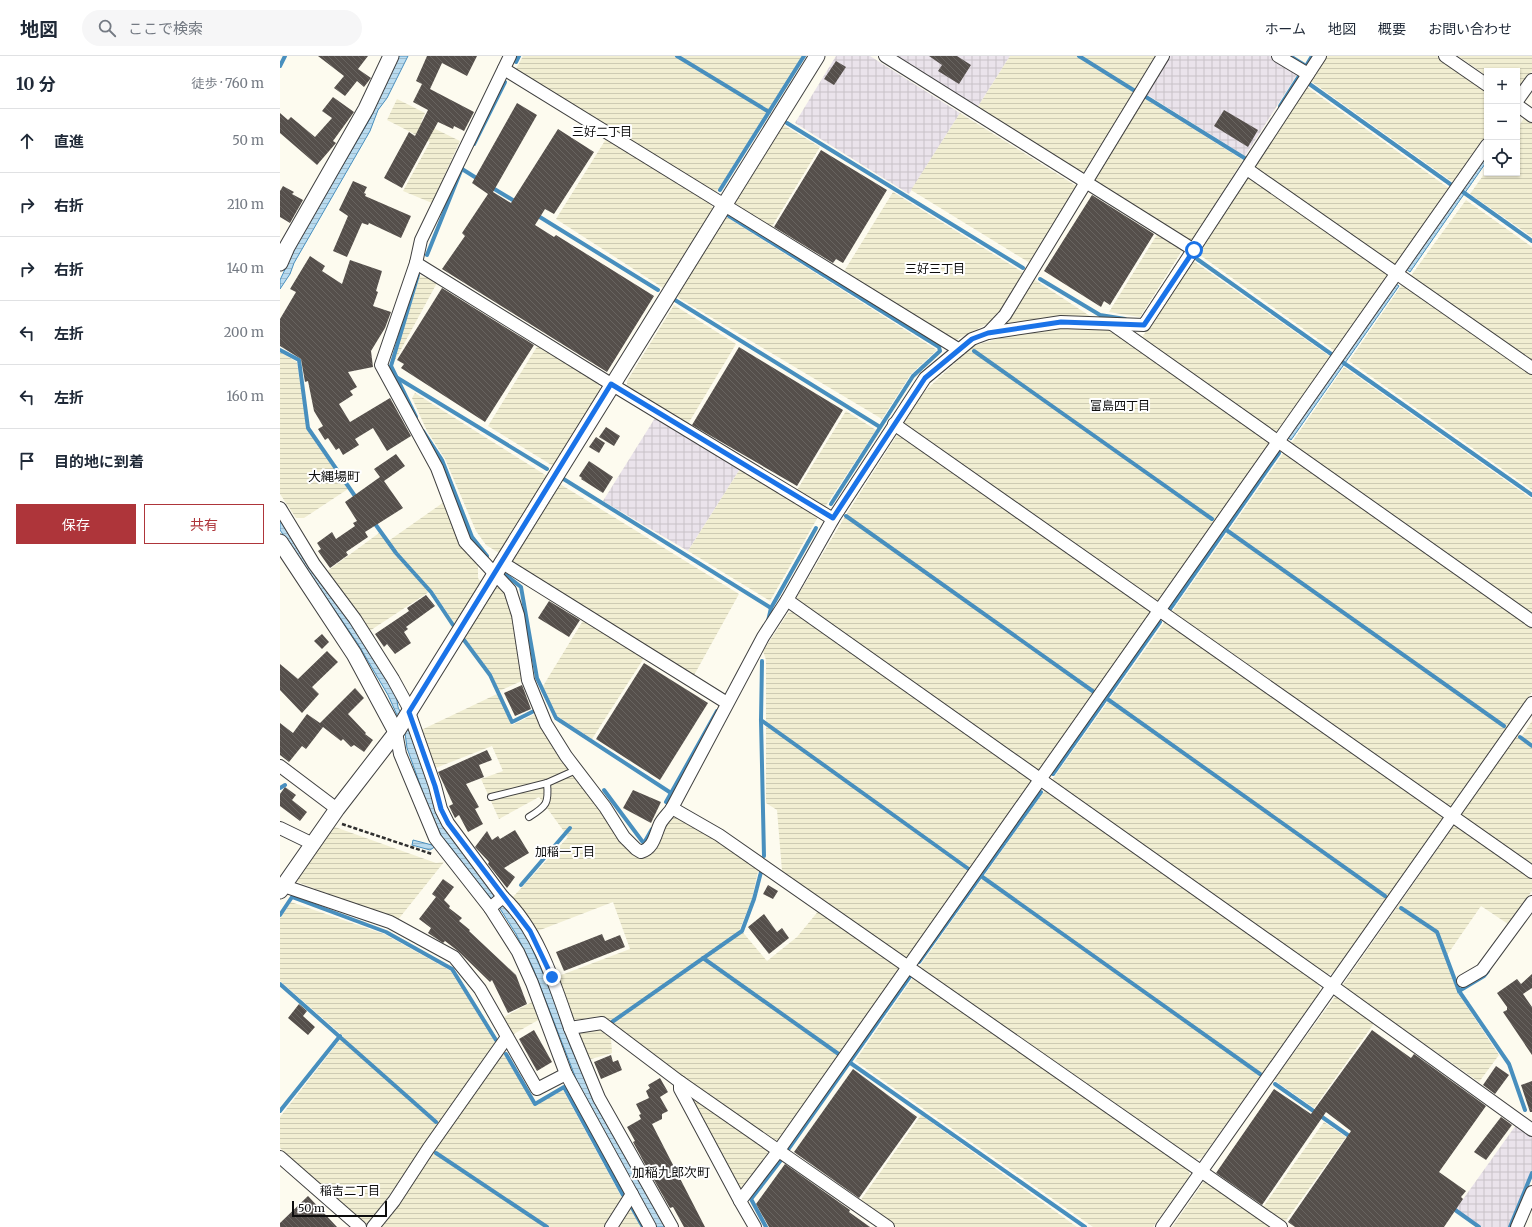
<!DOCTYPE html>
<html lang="ja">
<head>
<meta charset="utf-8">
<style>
  :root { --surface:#fff; --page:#f6f6f7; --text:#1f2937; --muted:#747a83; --line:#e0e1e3; --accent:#ae353a }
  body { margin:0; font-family:Merriweather,"Noto Sans JP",serif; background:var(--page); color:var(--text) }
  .controls { position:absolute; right:12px; top:12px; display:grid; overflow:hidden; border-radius:0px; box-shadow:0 1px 3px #0004 }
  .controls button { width:36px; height:36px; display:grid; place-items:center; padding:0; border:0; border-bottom:1px solid var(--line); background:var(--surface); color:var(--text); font:20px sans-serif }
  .scale { position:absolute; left:12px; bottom:10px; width:95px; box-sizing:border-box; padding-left:4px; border:2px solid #0d0d0d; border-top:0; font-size:11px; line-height:14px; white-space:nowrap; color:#0d0d0d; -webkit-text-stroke:3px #fff; paint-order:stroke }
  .stop { position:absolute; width:12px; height:12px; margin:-9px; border:3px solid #1a73e8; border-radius:50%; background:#fff }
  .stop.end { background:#1a73e8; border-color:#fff; box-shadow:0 1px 4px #0008 }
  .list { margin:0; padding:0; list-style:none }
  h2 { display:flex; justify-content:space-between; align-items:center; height:52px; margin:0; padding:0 16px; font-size:17px }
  h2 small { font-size:13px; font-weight:400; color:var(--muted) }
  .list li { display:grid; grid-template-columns:26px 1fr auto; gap:12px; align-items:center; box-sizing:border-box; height:64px; padding:0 16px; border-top:1px solid var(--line) }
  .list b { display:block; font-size:15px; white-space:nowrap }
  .list em { font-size:13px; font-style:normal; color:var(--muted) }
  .actions { display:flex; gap:8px; padding:12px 16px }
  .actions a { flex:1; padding:9px 0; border:1px solid var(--accent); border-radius:0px; text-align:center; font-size:14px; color:var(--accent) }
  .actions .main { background:var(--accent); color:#fff }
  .icon { flex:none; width:22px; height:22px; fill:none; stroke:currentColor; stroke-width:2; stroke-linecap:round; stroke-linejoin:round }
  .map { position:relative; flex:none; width:1252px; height:1171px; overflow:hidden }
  header { display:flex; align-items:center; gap:24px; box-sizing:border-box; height:56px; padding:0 20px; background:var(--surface); border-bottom:1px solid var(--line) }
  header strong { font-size:19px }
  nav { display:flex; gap:22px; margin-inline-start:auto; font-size:14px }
  .search { width:280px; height:36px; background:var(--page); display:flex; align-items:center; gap:10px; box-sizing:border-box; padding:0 14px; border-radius:22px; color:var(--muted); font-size:15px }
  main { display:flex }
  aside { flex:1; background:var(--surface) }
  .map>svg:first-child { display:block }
  .industrial { fill:url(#industrial-grid) }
  .farmland { fill:url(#farmland-rules) }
  .water { fill:url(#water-rules); stroke:#488fbe }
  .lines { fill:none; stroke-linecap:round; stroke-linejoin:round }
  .stream { stroke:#488fbe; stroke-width:4 }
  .building { fill:url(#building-back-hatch) }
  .service-casing { stroke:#404040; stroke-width:8 }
  .minor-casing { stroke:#404040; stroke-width:14 }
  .tertiary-casing { stroke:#404040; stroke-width:17 }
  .path { stroke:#2f2f2f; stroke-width:2.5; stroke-dasharray:4 2; stroke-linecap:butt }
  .service { stroke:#fff; stroke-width:6 }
  .minor { stroke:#fff; stroke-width:12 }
  .tertiary { stroke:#fff; stroke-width:15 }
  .route { stroke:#1a73e8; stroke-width:5 }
  .labels { text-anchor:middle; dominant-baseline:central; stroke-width:4; stroke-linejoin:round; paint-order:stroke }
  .neighbourhood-label { font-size:12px; fill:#0d0d0d; stroke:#fff }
  .quarter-label { font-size:13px; fill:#0d0d0d; stroke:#fff }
</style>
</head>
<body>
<header>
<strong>地図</strong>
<div class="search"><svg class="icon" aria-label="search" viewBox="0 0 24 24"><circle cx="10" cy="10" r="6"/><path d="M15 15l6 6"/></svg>ここで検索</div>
<nav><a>ホーム</a><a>地図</a><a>概要</a><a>お問い合わせ</a></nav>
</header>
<main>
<aside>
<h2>10 分<small>徒歩 · 760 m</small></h2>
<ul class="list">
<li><svg class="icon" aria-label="ahead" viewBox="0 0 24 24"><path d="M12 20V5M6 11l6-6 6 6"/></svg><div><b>直進</b></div><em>50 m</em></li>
<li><svg class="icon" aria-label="right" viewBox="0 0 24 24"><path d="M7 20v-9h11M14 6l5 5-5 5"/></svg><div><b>右折</b></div><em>210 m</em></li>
<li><svg class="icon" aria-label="right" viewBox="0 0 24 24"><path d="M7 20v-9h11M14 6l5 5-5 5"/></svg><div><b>右折</b></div><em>140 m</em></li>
<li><svg class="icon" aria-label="left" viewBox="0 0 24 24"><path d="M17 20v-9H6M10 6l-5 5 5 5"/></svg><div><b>左折</b></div><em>200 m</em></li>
<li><svg class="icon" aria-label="left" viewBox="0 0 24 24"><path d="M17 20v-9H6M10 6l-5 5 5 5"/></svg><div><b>左折</b></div><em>160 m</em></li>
<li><svg class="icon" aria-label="arrive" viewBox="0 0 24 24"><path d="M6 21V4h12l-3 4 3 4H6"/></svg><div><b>目的地に到着</b></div></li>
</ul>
<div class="actions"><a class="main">保存</a><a>共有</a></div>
</aside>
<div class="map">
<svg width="1252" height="1171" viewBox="0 0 1252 1171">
  <defs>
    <pattern id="industrial-grid" width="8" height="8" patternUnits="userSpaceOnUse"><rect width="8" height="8" fill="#eae3eb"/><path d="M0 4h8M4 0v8" fill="none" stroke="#c8c2c8"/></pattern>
    <pattern id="farmland-rules" width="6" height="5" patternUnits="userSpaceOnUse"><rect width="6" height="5" fill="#f1eed2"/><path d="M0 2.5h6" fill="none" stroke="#cdcbb3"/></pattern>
    <pattern id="water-rules" width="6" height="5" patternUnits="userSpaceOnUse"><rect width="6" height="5" fill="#b9dbef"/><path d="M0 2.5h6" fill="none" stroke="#9ebbcc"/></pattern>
    <pattern id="building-back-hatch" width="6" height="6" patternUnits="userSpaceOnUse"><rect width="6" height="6" fill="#554f4b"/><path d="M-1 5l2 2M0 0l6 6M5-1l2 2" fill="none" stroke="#686460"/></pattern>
  </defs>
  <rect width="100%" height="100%" fill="#fdfbef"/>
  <g class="industrial">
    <path d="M556,0h34l90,57 -51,81 -114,-71z"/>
    <path d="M614,0h116l-33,52z"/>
    <path d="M889,0h101l28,17 -53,83 -99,-62z"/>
    <path d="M375,362l85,51 -52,82 -85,-50z"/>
    <path d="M1236,1069l16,12v33l-23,57h-27l-26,-18z"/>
  </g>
  <g class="farmland">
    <path d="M243,0h279l-86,137 -200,-124z"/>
    <path d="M730,0h148l-72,115 -5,2 -104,-65z"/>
    <path d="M1044,0h115l48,34v47l-33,46 -145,-103z"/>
    <path d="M1178,0h74v15l-15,21v-21h-30v5z"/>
    <path d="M1024,29l146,104 -52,76 -5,1 -139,-98z"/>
    <path d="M864,42l99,62 -52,82 -95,-59 -1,-5z"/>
    <path d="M117,43l28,14 -4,9 39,19 -28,62 -29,-12 27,-49 -43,-22z"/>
    <path d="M680,57l118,74 -48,76 -119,-73z"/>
    <path d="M1244,62l8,5v114l-62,-43 17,-24v3h30v-44z"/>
    <path d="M502,68l38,23 -49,81 -37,-22v-5z"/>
    <path d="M326,83l105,65 2,6 -50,78 -107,-69z"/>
    <path d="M970,120l138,97 1,4 -53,75 -139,-99 49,-76z"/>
    <path d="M613,136l131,81 -24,38 -11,12 -33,17 -8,-3 -105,-64z"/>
    <path d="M1186,144l66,47v116l-122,-86z"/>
    <path d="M445,160l212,134 -26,24 -29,45 -205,-122z"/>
    <path d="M878,177l25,16 -43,68 -31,-5z"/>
    <path d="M912,204l140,98 -52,75 -5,1 -134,-95z"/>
    <path d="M140,220l18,5 -46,85z"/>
    <path d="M752,222l61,40h-35l-54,6z"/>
    <path d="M1123,227l129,91v116l-183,-129z"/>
    <path d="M394,249l62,39 -48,80 -61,-36v-7z"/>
    <path d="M787,272l42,1 159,111 1,5 -109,159 -256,-177v-7l21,-29 48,-45 37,-11z"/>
    <path d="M258,289l60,38 3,7 -48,76 -65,-40z"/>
    <path d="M0,296l17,10 10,67 41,60 -44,29h-8l-16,-24z"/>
    <path d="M1064,311l188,132v118l-242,-172z"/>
    <path d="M135,337l132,83 -48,77 -13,-8 -10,-14 -31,-72 -18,-28 -15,-33z"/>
    <path d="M566,355l30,19 -51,77 -28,-17z"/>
    <path d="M623,378l250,176 -112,161h-4l-239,-168 -1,-6 44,-74 56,-88z"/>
    <path d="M1004,396l248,176v64l-80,114 -6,2 -275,-195z"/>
    <path d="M460,413l78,48 -48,84 -82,-50z"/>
    <path d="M280,428l179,110 -46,83 -180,-113 -1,-5z"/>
    <path d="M164,446l17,44 17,19v13l3,4 -26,42 -23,-34 -64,42 -42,-60 53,-39 8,9z"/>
    <path d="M218,527l6,7 10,28 10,62 -25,11 -8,-18 -27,-36z"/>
    <path d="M513,555l240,170 -123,176 -6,1 -122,-87 -5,-61 -11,-7v-143l-3,-9 25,-38z"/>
    <path d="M304,563l60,39 -52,81 -35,-23 -14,-30z"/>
    <path d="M886,564l276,196 1,7 -109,150 -9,1 -273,-194z"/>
    <path d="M217,638l15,31 25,-12 97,140 30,-27 8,-11 5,1 82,51 -7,32 -12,30 27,32 30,-24 23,-28 79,55 1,7 -120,171h-6l-164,-116 -9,-10 -24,4 -7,-2 -14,-41 74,-28 -17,-47 -78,30 -23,-34 56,-61 -29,-40 -40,22 -18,-40 22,-8 -11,-25 -59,23 -14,-38z"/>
    <path d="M1252,665v147l-71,-50v-4l56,-80 4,3z"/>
    <path d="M765,734l274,193 1,9 -118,166 -7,1 -276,-192z"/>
    <path d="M1175,768l77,55v12l-24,33 -27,-18 -36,52 13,35 41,62 -20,27 -137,-96z"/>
    <path d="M55,771l101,36 8,-1 -47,59 -102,-40z"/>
    <path d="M11,846l93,32 67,37 45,72 -127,181h-7l-82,-76v-31l63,-81 -63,-55v-63z"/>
    <path d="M634,920l274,192 2,8 -37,51h-60l-238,-166z"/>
    <path d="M1057,938l38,28 -61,86 -40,-28z"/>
    <path d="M254,945l6,18 -28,16 -10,-17z"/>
    <path d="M317,972l14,10 1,15 -28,8 -9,-26z"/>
    <path d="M222,994l33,55 28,-15 59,108 -18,29h-223z"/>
    <path d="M416,1042l76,53 -31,40 -49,-89z"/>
    <path d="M641,1059l156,112h-181l-36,-26z"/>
    <path d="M1044,1066l22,15 -61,85 -22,-15z"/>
    <path d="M925,1124l67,47h-100z"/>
    <path d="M349,1148l12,23h-26z"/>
  </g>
  <g class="water">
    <path d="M119,0h9l-21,42 -9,12 -8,21 -76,132 -4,11 -10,15v-9l18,-38 73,-125 13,-32z"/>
    <path d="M1207,98v7l-77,111 -4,-3z"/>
    <path d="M1116,228l3,2 -108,154 -4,-3z"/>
    <path d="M0,461l83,122 33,55 2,13 20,44 20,63 88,121 23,52 21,58 19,43 78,139h-11l-76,-138 -47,-121 -17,-34 -17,-27 -17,-19 -37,-48 -15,10 -18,-5 1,-5 19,5 10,-8 -13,-27 -22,-62 -2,-15 -17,-38 -30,-51 -78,-114z"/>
  </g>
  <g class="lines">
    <g class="stream">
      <path d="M397,0l92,56"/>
      <path d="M799,0l56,35"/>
      <path d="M1010,0l16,10 6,-10"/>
      <path d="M236,6l3,-6"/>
      <path d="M0,10l5,-10"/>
      <path d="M1028,27l145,103"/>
      <path d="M866,41l100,62"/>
      <path d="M1000,50l19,-30"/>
      <path d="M507,67l236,145"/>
      <path d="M194,88l31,-62"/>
      <path d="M182,113l16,10"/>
      <path d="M211,131l25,15"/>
      <path d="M440,134l84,-134"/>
      <path d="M1183,136l69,49"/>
      <path d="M255,158l123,76"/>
      <path d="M449,160l210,131 1,4 -27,25 -82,128"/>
      <path d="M147,199l35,-87"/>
      <path d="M917,203l137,97"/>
      <path d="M760,223l60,36 25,4"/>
      <path d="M395,244l205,127"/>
      <path d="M0,294l19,10 9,68 49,71"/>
      <path d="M694,295l238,168"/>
      <path d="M1061,305l191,134"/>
      <path d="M116,321l151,92"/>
      <path d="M136,361l-25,-51 27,-91"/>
      <path d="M143,375l19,29 30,77 15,19"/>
      <path d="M282,422l209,130"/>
      <path d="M566,460l248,176"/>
      <path d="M93,465l23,32 35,39 22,33"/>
      <path d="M945,473l279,197"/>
      <path d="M226,519l15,12 16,91 19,40 115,75"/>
      <path d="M890,553l109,-156"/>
      <path d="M488,565l3,-13 45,-80"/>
      <path d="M184,584l26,35 22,47 24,-12"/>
      <path d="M482,605l-1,59 3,136"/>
      <path d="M826,642l279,198"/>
      <path d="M481,664l209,150"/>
      <path d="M1240,681l12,9"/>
      <path d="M773,718l107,-152"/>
      <path d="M0,732l5,-3"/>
      <path d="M324,734l38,51 2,2 8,-14"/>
      <path d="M386,746l51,-91"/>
      <path d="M701,820l279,198"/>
      <path d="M241,829l49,-57"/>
      <path d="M1121,852l36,24 22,59"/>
      <path d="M0,859l12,-18 94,35 66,37 44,71"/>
      <path d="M423,902l137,97"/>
      <path d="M639,906l122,-170"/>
      <path d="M1208,915l-4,5 -25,15 50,73 16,46"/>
      <path d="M0,928l156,138"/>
      <path d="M332,966l130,-91 12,-32 7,-27"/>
      <path d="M226,998l29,50 29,-17 59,108"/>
      <path d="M569,1006l236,165"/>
      <path d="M995,1028l77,54"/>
      <path d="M0,1055l60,-75"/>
      <path d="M507,1095l124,-176"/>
      <path d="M156,1097l111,74"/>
      <path d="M350,1148l13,23"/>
      <path d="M1171,1151l28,20"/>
      <path d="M486,1171l-15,-28 30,-39"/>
      <path d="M1230,1171l22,-54"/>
    </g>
  </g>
  <g class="building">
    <path d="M38,0h50l-10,13 13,9 -7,9 -7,-6 -12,15 -11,-8 10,-12z"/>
    <path d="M147,0h50l-10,20 -25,-13 -12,26 44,23 -10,19 -10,-5 -1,3 -15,-7 -36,66 -18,-10 25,-46 6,4 13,-26 -15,-8 9,-18 -6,-3z"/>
    <path d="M649,0h28l14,9 -12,19 -21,-13 4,-6z"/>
    <path d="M556,5l10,6 -12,18 -10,-6z"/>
    <path d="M53,41l21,15 -21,29 3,2 -19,22 -37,-32v-20l8,7 3,-3 24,20 17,-19 -10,-7z"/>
    <path d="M237,47l20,12 -44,77 18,11 47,-74 36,23 -40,62 -9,-5 -10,16 19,12 2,-2 98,61 -47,76 -165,-103 23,-33 -3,-3 26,-39 -16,-11z"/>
    <path d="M944,54l34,20 -10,17 -34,-21z"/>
    <path d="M541,94l66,40 -44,73 -7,-4 -3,4 -59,-36z"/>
    <path d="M73,125l14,6 -3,6 2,1 -1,2 46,20 -10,22 -32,-15 -1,2 -6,-2 -15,34 -14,-6 15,-35 -9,-6z"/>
    <path d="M3,130l11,6 -2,2 11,6 -13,23 -10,-6v-26z"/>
    <path d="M812,139l62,39 -44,71 -6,-4 -3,6 -57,-36z"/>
    <path d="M30,200l15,10 -3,5 20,13 8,-24 32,11 -6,20 2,1 -5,14 18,6 -6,16 -14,23 2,16 -25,5 9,15 -7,4 3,4 -14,9 11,18 40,-24 21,38 -24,15 -14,-23 -18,11 4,6 -16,10 -4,-7 -3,2 -8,-12 -3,2 -7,-11 5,-3 -9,-15 -6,-30 -3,1 -4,-23 -21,-13v-27l16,-27 -6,-3z"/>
    <path d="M162,232l92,57 -49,77 -84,-54 3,-4 -7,-4z"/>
    <path d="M459,291l104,63 -46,76 -105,-61z"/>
    <path d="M326,371l14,9 -6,10 -15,-9z"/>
    <path d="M316,381l9,6 -6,10 -10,-6z"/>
    <path d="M116,398l9,12 -21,15 19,27 -38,24 3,5 -22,15 2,3 -18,13 -12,-17 3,-2 -4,-6 15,-11 4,7 19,-13 -2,-3 4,-2 -12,-19 35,-25 -6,-8z"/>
    <path d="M309,405l24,16 -10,16 -22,-14 1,-1 -3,-2z"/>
    <path d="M146,539l9,11 -29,21 2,2 -4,3 7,11 -16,11 -8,-10 -3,3 -9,-13 34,-23 -2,-3z"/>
    <path d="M269,545l31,19 -11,17 -31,-19z"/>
    <path d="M42,578l7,8 -7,7 -8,-8z"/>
    <path d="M47,595l11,11 -26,25 7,7 -17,19 -22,-23v-26l18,15z"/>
    <path d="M364,607l64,40 -48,77 -64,-41z"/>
    <path d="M242,629l9,24 -16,7 -11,-23z"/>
    <path d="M75,632l9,10 -16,16 18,19 -1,1 8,6 -9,12 -10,-7 -3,2 -8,-8 -2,2 -18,-14 -17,22 -4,-3 -13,16 -9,-7v-32l13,10 14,-19 13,9z"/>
    <path d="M207,694l5,10 -13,5 5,12 -18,7 13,23 -4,2 8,15 -15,8 -9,-17 -4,3 -6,-12 4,-2 -15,-32z"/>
    <path d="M5,731l11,8 -4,5 15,12 -7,9 -20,-15v-12z"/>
    <path d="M353,734l28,12 -10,21 -28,-15z"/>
    <path d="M235,774l14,23 -25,15 11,9 -8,11 -19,-24 1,-2 -14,-15 12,-16 5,9 6,-4 2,3z"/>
    <path d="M163,823l11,8 -10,13 6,6 -1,2 13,10 -3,3 11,9 -1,1 47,44 11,29 -19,9 -16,-33 -2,2 -32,-31 -13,-10 -2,2 -15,-10 3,-5 -12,-9 17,-22 -4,-3z"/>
    <path d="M488,829l10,6 -5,8 -10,-5z"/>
    <path d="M484,858l13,18 5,-4 7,10 -20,16 -21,-27z"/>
    <path d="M322,878l3,7 15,-6 5,12 -61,24 -8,-19z"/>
    <path d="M1252,918v14l-9,6 9,13v48l-29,-43 4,-2v-3l-10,-14 20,-14 4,5z"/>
    <path d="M19,948l8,7 -4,5 12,11 -7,8 -20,-17z"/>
    <path d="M254,974l18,32 -15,9 -18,-32z"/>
    <path d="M1092,974l39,28 3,-4 72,52 -47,66 27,19 -5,6 2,2 -19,28h-149l-7,-5 63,-91 -25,-19 -64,93 -46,-32 58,-84 37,25z"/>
    <path d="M331,999l2,7 5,-2 4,10 -21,9 -7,-17z"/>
    <path d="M1216,1010l13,9 -14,19 -12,-9z"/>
    <path d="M573,1013l64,48 -58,81 -65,-46z"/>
    <path d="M380,1022l8,14 -8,5 8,14 -6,3v5l-10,5 53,103h-21l-11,-20 -3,1 -24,-42 -13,-24 2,-1 -8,-14 14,-8 -2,-4 2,-1 -5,-10 13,-6 -3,-7 4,-3 -2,-3z"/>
    <path d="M1252,1025v31h-2l-9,-27z"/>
    <path d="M1221,1061l11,8 -26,35 -12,-8z"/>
    <path d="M505,1108l65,46 -1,2 21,15h-101l-13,-23z"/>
    <path d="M28,1140l29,31h-57v-4z"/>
  </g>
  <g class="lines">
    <g class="service-casing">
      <g id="service">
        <path d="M211,741l56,-14 29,-13"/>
        <path d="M249,761c18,-11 20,-14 18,-34"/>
      </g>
    </g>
    <g class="minor-casing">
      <g id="minor">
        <path d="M230,0l-89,184 -5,23 -35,102 56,103 28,74 45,48 8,25 10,65 18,44 20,32 39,51 19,30 12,12 5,3c13,-4 14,-17 19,-28 3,-6 9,-11 12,-16l91,-171 24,-37 46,-81 92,-141 47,-39 16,-6 73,-11 83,3 176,-269"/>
        <path d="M605,0l309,194"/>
        <path d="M998,0l30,18"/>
        <path d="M1165,0l42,29"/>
        <path d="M224,13l454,280"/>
        <path d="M1237,45l15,-21"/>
        <path d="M1237,49l15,11"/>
        <path d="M967,113l285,199"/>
        <path d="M136,207l195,121 222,135"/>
        <path d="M832,268l420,297"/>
        <path d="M708,277l17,-18 158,-259"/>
        <path d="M614,368l638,448"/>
        <path d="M0,452l34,56 41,55 38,60 17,31"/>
        <path d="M221,506l226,141"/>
        <path d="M507,544l544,385 201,145"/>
        <path d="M129,656l26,74 6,23 7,14 55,74"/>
        <path d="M116,676l4,22 35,84 55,70 28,44 14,31 34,91 84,153"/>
        <path d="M0,710l57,43"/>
        <path d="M392,752l47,27 562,392"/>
        <path d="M0,772l33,16"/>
        <path d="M4,830l106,36 64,35 26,32 57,100 29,-15"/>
        <path d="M210,852l13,-11c35,32 52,88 67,131l32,-5 78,59 208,145"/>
        <path d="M1183,925l19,-11 50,-68"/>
        <path d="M290,972l29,70 73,129"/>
        <path d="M400,1026v7l60,112"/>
        <path d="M0,1101l80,70"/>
        <path d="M93,1171l21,-26 34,-52 79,-112"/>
        <path d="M331,1171l21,-33"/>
        <path d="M475,1171l-15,-26 39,-51 708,-1005"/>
        <path d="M882,1171l370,-524"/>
        <path d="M1237,1171l15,-35"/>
      </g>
    </g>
    <g class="tertiary-casing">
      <g id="tertiary">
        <path d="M0,207l7,-16 79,-138 25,-53"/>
        <path d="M0,486l74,112 42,78"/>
        <path d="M0,835l57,-82 61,-79 419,-674"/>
      </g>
    </g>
    <path class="path" d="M62,768l90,30"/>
    <use href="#service" class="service"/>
    <use href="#minor" class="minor"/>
    <use href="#tertiary" class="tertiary"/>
  </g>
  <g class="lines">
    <path class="route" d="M272,921l-22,-46 -82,-108 -7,-14 -6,-23 -26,-74 202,-328 222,134 92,-140 47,-39 16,-6 73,-11 83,3 50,-75"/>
  </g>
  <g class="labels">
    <g class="neighbourhood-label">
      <text x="322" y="75">三好二丁目</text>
      <text x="655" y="212">三好三丁目</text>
      <text x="840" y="349">富島四丁目</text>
      <text x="285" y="795">加稲一丁目</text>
      <text x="70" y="1134">稲吉二丁目</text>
    </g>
    <g class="quarter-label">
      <text x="54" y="420">大縄場町</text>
      <text x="391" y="1116">加稲九郎次町</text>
    </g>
  </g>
</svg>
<div class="controls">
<button>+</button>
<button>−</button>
<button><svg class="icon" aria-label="locate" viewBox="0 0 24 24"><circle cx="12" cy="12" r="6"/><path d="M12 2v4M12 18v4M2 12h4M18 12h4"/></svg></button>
</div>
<div class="scale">50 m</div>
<div class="stop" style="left:914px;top:194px"></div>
<div class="stop end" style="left:272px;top:921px"></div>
</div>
</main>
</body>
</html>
